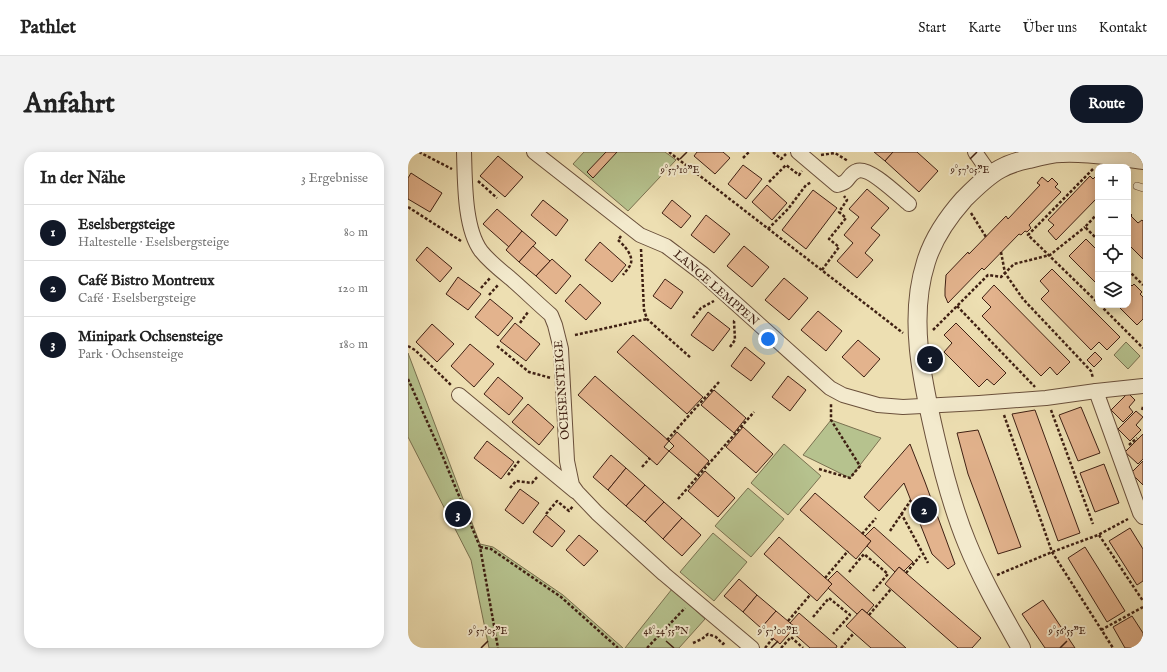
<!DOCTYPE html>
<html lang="de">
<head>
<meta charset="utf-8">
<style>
  :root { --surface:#fff; --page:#f2f2f2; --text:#222; --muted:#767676; --line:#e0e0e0; --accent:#111827 }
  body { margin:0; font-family:"IM FELL English",serif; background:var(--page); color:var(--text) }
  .controls { position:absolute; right:12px; top:12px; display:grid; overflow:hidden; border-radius:8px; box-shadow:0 2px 10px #0003 }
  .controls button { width:36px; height:36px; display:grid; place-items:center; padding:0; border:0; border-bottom:1px solid var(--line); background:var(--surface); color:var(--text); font:20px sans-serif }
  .you { position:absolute; left:360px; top:187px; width:14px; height:14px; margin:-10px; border:3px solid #fff; border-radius:50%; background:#1a73e8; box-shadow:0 0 0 6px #1a73e833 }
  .badge { display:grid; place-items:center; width:26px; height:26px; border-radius:50%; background:var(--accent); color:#fff; font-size:13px; font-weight:700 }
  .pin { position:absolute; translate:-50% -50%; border:2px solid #fff; box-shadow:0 1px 4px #0006 }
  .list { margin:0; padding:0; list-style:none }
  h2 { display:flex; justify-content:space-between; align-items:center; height:52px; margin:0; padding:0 16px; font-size:17px }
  h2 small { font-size:13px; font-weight:400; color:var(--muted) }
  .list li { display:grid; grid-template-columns:26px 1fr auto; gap:12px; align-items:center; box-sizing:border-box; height:56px; padding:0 16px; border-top:1px solid var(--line) }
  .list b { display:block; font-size:15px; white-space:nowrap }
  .list p { margin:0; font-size:13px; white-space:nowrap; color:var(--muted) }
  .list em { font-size:13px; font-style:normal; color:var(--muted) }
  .icon { flex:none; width:22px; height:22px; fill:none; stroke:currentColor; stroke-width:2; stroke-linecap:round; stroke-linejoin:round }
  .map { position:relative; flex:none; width:735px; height:496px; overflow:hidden; border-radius:16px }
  header { display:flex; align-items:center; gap:24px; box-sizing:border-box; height:56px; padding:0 20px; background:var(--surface); border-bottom:1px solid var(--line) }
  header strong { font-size:19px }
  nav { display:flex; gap:22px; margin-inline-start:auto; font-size:14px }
  .intro { display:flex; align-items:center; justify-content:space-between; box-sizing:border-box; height:96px; padding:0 24px }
  h1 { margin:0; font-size:28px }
  .button { padding:10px 18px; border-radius:16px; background:var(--accent); color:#fff; font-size:14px; font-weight:700 }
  main { display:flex; gap:24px; padding:0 24px }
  aside { flex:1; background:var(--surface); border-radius:16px; box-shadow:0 2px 10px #0003 }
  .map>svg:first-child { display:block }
  .green { fill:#b6c28e; stroke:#7a7150 }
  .building { fill:#e3b38d; stroke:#3f2013 }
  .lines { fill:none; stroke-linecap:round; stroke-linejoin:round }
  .service-casing { stroke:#6a503b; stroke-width:8 }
  .minor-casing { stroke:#6a503b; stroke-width:16 }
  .tertiary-casing { stroke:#6a503b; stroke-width:20 }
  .path { stroke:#3f2013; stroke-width:2.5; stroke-dasharray:3 2; stroke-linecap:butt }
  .service { stroke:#f3eacd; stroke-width:7 }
  .minor { stroke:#f3eacd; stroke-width:14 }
  .tertiary { stroke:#f3eacd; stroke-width:18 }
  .ticks { fill:none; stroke:#3f2013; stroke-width:1.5 }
  .labels { text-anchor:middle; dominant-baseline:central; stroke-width:4; stroke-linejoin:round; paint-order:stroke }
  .street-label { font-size:12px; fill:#3f2013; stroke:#f3eacd }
  .ticks-label { font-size:10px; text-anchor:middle; fill:#3f2013; stroke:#f3eacd; stroke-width:4; stroke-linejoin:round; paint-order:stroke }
</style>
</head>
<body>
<header>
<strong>Pathlet</strong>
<nav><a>Start</a><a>Karte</a><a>Über uns</a><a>Kontakt</a></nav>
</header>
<div class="intro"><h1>Anfahrt</h1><a class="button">Route</a></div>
<main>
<aside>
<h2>In der Nähe<small>3 Ergebnisse</small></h2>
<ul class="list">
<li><span class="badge">1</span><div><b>Eselsbergsteige</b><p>Haltestelle · Eselsbergsteige</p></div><em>80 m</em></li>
<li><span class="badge">2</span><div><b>Café Bistro Montreux</b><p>Café · Eselsbergsteige</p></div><em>120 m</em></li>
<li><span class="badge">3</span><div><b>Minipark Ochsensteige</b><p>Park · Ochsensteige</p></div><em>180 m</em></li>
</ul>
</aside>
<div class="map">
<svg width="735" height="496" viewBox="0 0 735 496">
  <rect width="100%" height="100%" fill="#eddfb2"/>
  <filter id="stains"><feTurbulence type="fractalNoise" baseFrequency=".005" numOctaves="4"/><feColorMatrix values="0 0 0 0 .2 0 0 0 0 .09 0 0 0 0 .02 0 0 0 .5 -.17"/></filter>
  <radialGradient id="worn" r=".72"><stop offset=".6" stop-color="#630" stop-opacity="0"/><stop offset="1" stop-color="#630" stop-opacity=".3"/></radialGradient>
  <g class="green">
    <path d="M176,0h81l11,8 -48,51 -55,-47z"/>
    <path d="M718,190l14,14 -12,13 -14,-14z"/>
    <path d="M0,201l72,191 13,3 70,48 60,53h-134l-18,-88 -63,-123z"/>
    <path d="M423,268l50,18 -31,40 -47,-23z"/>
    <path d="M376,292l37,32 -33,39 -37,-32z"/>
    <path d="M340,336l36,31 -33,38 -36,-31z"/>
    <path d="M305,381l34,29 -33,39 -34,-29z"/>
    <path d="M264,437l33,30 -26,29h-54z"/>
  </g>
  <g class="building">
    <path d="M198,0h11l-24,26 -6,-6z"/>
    <path d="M289,0h26l7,6 -15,16 -21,-18z"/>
    <path d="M466,0h19l-8,9z"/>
    <path d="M485,0h24l21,19 -19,21 -34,-31z"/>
    <path d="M90,4l25,21 -18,20 -25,-21z"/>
    <path d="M335,13l19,14 -16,20 -18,-15z"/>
    <path d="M3,21l31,20 -12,19 -22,-13v-21z"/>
    <path d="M689,23h1v22l-42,43 -8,-9 6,-6 -6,-5 42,-44 3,3z"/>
    <path d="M634,25l6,5 4,-4 6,6 -3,3 6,5 -32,33 2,3 -4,4 -2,-1 -4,4 -2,-1 -35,36 -2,-2 -34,35 -3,-7v-7l1,-14 22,-23 1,2 37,-38 2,3 32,-34 -3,-2z"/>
    <path d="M359,33l20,18 -15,17 -20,-18z"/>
    <path d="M459,37l22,19 -18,20 9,7 -15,18 8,7 -16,18 -20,-17 16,-18 -9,-8 15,-18 -10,-8z"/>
    <path d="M405,38l24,18 -31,41 -24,-19z"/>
    <path d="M135,48l25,20 -12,16 -25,-21z"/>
    <path d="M264,48l19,16 -10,12 -19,-15z"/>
    <path d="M89,57l25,22 -13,16 -26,-23z"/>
    <path d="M720,59l4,4 -1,1 7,7 4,-3 1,1v38l-15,-15z"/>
    <path d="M298,63l24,19 -16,19 -23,-18z"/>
    <path d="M114,79l14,12 -17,19 -13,-12z"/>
    <path d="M678,87l12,12v34l-29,-29z"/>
    <path d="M192,90l26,23 -14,17 -27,-22z"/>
    <path d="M125,94l17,15 -14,15 -17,-14z"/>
    <path d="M336,94l25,21 -17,20 -25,-21z"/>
    <path d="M19,95l25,21 -12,14 -24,-22z"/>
    <path d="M144,107l19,17 -15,18 -20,-18z"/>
    <path d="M644,117l68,68 -13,13 -8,-8 -8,8 -50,-51 8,-8 -9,-10z"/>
    <path d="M50,125l23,17 -13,16 -22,-16z"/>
    <path d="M376,126l24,20 -19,22 -24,-20z"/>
    <path d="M257,127l18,13 -12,17 -18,-13z"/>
    <path d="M720,130l4,4 2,-2 8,8 -2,2 3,3v22l-6,6 -20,-20h11z"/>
    <path d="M172,132l21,19 -15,17 -21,-19z"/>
    <path d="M586,133l76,77 -13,13 -7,-8 -9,9 -59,-60 9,-9 -9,-9z"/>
    <path d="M82,147l23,19 -15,18 -23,-19z"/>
    <path d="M410,159l24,20 -16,20 -25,-21z"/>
    <path d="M300,160l22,17 -17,22 -22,-16z"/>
    <path d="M107,171l25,21 -14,17 -26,-20z"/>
    <path d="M548,171l50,50 -12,12 -7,-6 -8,8 -35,-35 8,-9 -8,-8z"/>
    <path d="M24,172l22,20 -17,18 -21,-20z"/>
    <path d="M225,183l70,62 -16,17 -70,-62z"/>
    <path d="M450,188l22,19 -16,18 -22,-20z"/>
    <path d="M62,192l24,20 -20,23 -23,-21z"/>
    <path d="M337,195l20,16 -14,18 -20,-15z"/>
    <path d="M687,200l7,7 -8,8 -7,-7z"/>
    <path d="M187,224l74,65 -5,6 5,4 -12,14 -79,-70z"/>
    <path d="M380,224l18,14 -16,21 -18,-14z"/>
    <path d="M90,225l25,21 -14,17 -25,-21z"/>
    <path d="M306,238l32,28 -12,15 -33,-28z"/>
    <path d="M720,241l7,7 -6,7 4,5 -10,10 -12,-12z"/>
    <path d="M120,252l26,23 -15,18 -27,-23z"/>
    <path d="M673,255l19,46 -22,8 -19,-46z"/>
    <path d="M627,258l45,123 -22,8 -46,-127z"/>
    <path d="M728,259l7,6 -7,8 5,5 -11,11 -12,-12z"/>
    <path d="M335,275l30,27 -17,19 -30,-26z"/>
    <path d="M570,278l43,117 -23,7 -30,-80 -11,-41z"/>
    <path d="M269,280l32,29 -12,14 -28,-24 5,-5 -5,-5z"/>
    <path d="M735,282v25l-5,5 -13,-12z"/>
    <path d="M79,289l27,21 -13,17 -27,-21z"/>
    <path d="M502,292l15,38 30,82 -7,5 -16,-15 -28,-71 -25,28 -15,-14z"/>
    <path d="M203,303l15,13 -18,22 -15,-13z"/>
    <path d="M735,309v24l-12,-12z"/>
    <path d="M696,312l15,39 -24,9 -15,-39z"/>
    <path d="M218,316l19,17 -19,21 -18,-16z"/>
    <path d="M297,319l30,27 -17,19 -30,-26z"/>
    <path d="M237,333l19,17 -19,20 -19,-16z"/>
    <path d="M112,337l19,14 -16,21 -18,-14z"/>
    <path d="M407,341l56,48 -15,18 -56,-49z"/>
    <path d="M256,350l18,16 -19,21 -18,-17z"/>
    <path d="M138,363l19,16 -13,16 -19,-15z"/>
    <path d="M274,366l19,17 -19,21 -19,-17z"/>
    <path d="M466,375l39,35 -9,9 -5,-4 -4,5 -28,-26 4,-5 -6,-5z"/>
    <path d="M722,376l13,21v32l-6,4 -28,-44z"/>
    <path d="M171,383l19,16 -14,15 -18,-16z"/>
    <path d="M371,385l53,47 -15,17 -53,-47z"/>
    <path d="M677,395l40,64 -18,11 -39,-64z"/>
    <path d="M491,415l82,71 -9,10h-14l-73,-64z"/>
    <path d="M429,419l37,34 -7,8 -5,-4 -5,5 -29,-26 4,-4 -4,-4z"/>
    <path d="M331,427l18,16 -14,17 -19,-16z"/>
    <path d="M349,443l19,16 -15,17 -18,-16z"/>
    <path d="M635,448l32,48h-30l-23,-34z"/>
    <path d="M454,457l7,6 37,33h-35l-25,-22z"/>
    <path d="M368,459l19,16 -15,17 -19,-16z"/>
    <path d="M391,461l38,33 -1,2h-26l-19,-17 4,-4 -5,-4z"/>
    <path d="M724,464l11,17v15h-18l-12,-21z"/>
  </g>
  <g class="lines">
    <g class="service-casing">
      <path id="service" d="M729,34l6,2"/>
    </g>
    <g class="minor-casing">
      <g id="minor">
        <path d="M56,0c1,28 0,76 17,99 8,10 19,19 29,27 14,12 27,25 41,37l4,10 6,24 6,112 5,24 5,7 20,21 67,61 88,74"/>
        <path d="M126,0l106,83 26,11 37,28 127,114 13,7 35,10 25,2 76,-4 67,-5 50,-7 47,-5"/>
        <path d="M390,0l39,33c3,-1 7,-2 9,-4 4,-4 5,-8 11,-10 12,-5 42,25 52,33"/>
        <path d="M567,0l16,23"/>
        <path d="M688,239l44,122 3,4"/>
        <path d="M51,243l116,96"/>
      </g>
    </g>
    <g class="tertiary-casing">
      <path id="tertiary" d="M613,496c-19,-34 -39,-68 -54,-105 -14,-34 -24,-72 -32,-107 -13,-56 -27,-118 -9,-174 7,-23 22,-45 38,-63 11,-11 23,-23 36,-30 9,-5 19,-8 29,-10 11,-3 22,-6 33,-6 17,-1 34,1 51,3 10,2 20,2 30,4"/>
    </g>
    <g class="path">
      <path d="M11,0l33,17"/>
      <path d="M261,0l234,181"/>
      <path d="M365,0l8,7 5,-5"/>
      <path d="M413,3l14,-2 13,8"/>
      <path d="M335,6l6,-6"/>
      <path d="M685,17l-65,66 70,68"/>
      <path d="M70,29l19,17"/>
      <path d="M361,30l17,-17 13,10 3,-4"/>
      <path d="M0,55l53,34"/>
      <path d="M563,61l15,24"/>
      <path d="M690,61l-13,14 13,13"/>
      <path d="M360,77l20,-20 18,-24 6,-3"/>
      <path d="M213,84l-3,4c6,5 15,15 13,23 -1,4 -6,9 -8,12"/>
      <path d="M233,97l3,61 3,9 44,39"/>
      <path d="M593,100l4,21 18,26 68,72 2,7"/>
      <path d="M414,118l17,-23 -10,-8 17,-21 -7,-6 8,-12 -3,-4"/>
      <path d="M720,118l15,15"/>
      <path d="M73,136l9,-10"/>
      <path d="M81,143l9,-10"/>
      <path d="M692,153l43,43"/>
      <path d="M549,154l78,81"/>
      <path d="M285,166l8,-10 13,-7"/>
      <path d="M112,171l8,-11"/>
      <path d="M525,178l55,-55 13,2 13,-13 36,-9 35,-28"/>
      <path d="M167,183l72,-16"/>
      <path d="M0,194l7,4 37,36"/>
      <path d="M89,194l32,26 22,6"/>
      <path d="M322,195l5,-7 -1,-19 2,-1"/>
      <path d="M0,227l35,78 37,90 18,101"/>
      <path d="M735,255l-1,3 1,1"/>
      <path d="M643,258l42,114"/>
      <path d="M596,263l48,137 61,96"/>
      <path d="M259,288l52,-58"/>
      <path d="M721,293l8,-7"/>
      <path d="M234,315l8,-9"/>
      <path d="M411,317l31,9 10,-12 -29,-46v-17"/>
      <path d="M100,323l11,-14"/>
      <path d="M102,336l6,-7 16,2 6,-7"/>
      <path d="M270,347l76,-87"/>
      <path d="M493,361l27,50"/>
      <path d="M138,362l11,-13 12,10 4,-5"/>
      <path d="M482,379l21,-31"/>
      <path d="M454,382l14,-16"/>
      <path d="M691,383l44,66"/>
      <path d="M72,395l11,2 70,48 57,51"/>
      <path d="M441,420l15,-18 24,20 -15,17"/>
      <path d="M498,421l14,-17"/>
      <path d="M589,423l55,-23 46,-17 30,-16"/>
      <path d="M417,426l23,-27"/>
      <path d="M461,463l22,-26"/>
      <path d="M405,465l16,-19 21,17 -17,19"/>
      <path d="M380,469l22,-26"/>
      <path d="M693,478l42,-23"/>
      <path d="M285,491l9,-4 6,-5 8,3 7,7 2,-2"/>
      <path d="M239,496l38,-40"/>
      <path d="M357,496l8,-10"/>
      <path d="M373,496l10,-11 12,11"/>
      <path d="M433,496l13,-15"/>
    </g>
    <use href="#service" class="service"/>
    <use href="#minor" class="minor"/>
    <use href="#tertiary" class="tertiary"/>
  </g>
  <path class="ticks" d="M272,7l7,-7M562,7l7,-7M258,489l8,7M73,496l7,-7M363,496l7,-7M652,496l7,-7"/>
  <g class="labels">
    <g class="street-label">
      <text transform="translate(308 136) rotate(41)">LANGE LEMPPEN</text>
      <text transform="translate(154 238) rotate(-94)">OCHSENSTEIGE</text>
    </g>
  </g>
  <g class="ticks-label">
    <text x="272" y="21">9°57'10"E</text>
    <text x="562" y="21">9°57'05"E</text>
    <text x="80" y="482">9°57'05"E</text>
    <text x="258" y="482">48°24'55"N</text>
    <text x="370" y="482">9°57'00"E</text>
    <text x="659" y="482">9°56'55"E</text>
  </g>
  <rect width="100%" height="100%" filter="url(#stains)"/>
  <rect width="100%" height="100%" fill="url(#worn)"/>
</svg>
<div class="controls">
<button>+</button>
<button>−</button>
<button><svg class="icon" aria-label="locate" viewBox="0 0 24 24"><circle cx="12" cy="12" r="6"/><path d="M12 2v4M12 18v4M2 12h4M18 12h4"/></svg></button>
<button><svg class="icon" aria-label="layers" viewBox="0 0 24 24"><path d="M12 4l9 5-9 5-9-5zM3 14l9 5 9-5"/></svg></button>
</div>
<div class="you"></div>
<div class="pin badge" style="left:522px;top:207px">1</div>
<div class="pin badge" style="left:516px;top:358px">2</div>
<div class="pin badge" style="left:50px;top:362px">3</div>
</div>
</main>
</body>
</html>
